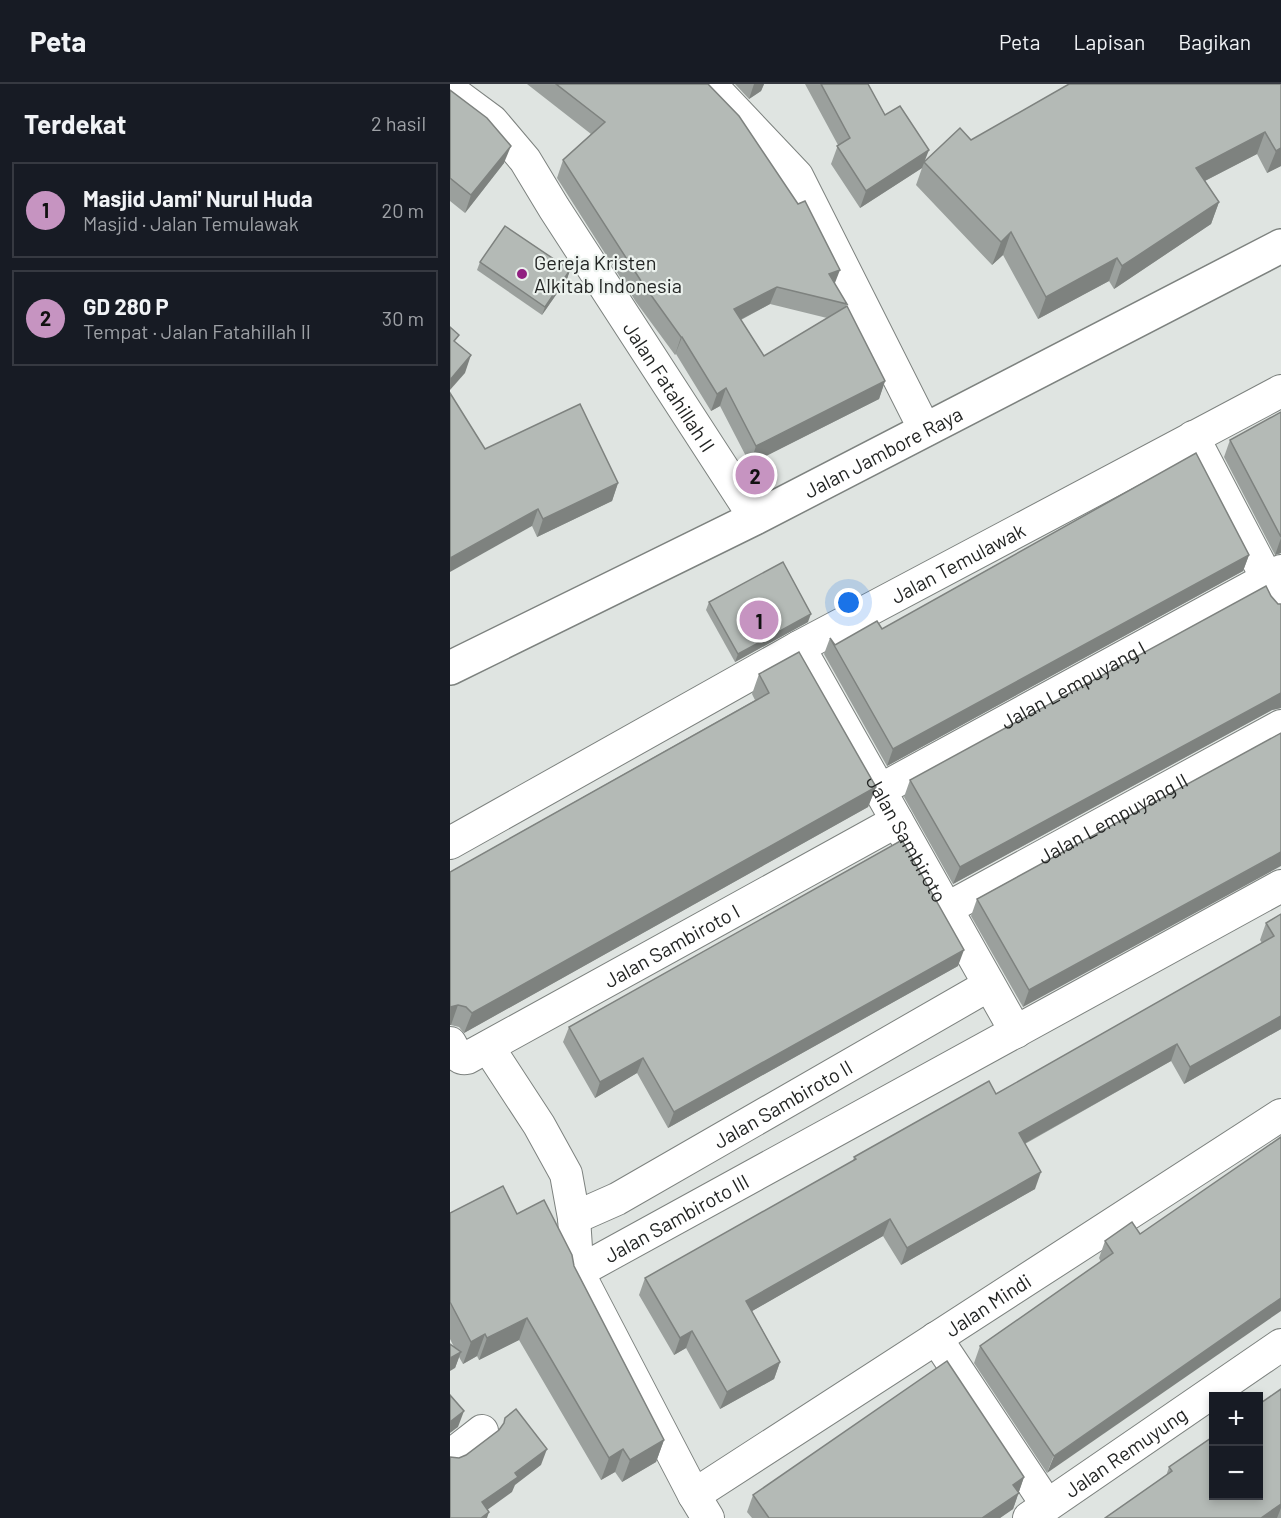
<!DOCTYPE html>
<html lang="id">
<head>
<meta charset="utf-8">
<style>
  :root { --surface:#171b24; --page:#242831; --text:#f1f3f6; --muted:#9ea1a6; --line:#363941; --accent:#c694c1 }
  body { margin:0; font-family:Barlow,sans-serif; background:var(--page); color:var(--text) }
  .controls { position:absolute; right:18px; bottom:18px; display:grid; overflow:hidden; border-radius:0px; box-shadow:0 3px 9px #0003 }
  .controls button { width:54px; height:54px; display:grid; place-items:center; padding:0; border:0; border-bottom:2px solid var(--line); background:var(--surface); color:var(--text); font:30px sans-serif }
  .you { position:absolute; left:399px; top:519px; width:21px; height:21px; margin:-15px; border:4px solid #fff; border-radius:50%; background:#1a73e8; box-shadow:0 0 0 9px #1a73e833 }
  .badge { display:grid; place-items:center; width:39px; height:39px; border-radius:50%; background:var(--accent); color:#111; font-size:20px; font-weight:700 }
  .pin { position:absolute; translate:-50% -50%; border:3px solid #fff; box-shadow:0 2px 6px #0006 }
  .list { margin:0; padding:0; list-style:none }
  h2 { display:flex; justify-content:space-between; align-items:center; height:78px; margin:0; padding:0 24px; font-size:26px }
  h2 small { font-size:20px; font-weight:400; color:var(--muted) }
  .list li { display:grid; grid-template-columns:39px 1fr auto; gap:18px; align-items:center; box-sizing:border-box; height:96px; margin:0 12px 12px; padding:0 12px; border:2px solid var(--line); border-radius:0px }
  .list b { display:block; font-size:22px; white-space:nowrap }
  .list p { margin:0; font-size:20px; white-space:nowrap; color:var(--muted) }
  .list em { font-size:20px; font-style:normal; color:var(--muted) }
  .map { position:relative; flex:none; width:831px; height:1434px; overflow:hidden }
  header { display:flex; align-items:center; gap:36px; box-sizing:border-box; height:84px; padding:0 30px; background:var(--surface); border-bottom:2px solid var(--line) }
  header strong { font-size:28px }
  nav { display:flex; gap:33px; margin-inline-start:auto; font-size:21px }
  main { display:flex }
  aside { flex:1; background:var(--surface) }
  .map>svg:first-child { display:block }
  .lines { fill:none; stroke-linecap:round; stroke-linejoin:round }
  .minor-casing { stroke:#7d827f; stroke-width:34 }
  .tertiary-casing { stroke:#7d827f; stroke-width:36 }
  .minor { stroke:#fff; stroke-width:32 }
  .tertiary { stroke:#fff; stroke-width:33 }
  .wall { fill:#9ba09d; fill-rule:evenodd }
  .shaded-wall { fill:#7e827f }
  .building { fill:#b4bab6; stroke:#7e827f; stroke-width:1.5 }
  .poi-dot { fill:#912081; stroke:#ecf2ee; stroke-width:2 }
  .labels { text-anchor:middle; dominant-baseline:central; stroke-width:4.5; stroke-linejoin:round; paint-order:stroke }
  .poi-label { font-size:20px; fill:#232524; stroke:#ecf2ee; text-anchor:start }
  .street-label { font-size:20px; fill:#232524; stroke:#ecf2ee }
</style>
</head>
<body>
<header>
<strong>Peta</strong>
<nav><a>Peta</a><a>Lapisan</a><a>Bagikan</a></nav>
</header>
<main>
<aside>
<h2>Terdekat<small>2 hasil</small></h2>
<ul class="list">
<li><span class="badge">1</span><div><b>Masjid Jami' Nurul Huda</b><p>Masjid · Jalan Temulawak</p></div><em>20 m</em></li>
<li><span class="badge">2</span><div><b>GD 280 P</b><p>Tempat · Jalan Fatahillah II</p></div><em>30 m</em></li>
</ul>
</aside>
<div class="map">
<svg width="831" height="1434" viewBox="0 0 831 1434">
  <rect width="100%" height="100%" fill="#dfe4e1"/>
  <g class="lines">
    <g class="minor-casing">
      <g id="minor">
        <path d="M260,0l87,92 128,254"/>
        <path id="s1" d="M0,6l42,31 33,39 29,48 201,310"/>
        <path d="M743,353l88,168"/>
        <path id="s2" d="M349,563l217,385"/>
        <path id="s3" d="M430,706l401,-219"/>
        <path id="s4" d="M0,759l349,-196 482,-256"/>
        <path id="s5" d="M496,825l335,-183"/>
        <path id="s6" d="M0,959c4,7 8,17 17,15l430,-237"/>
        <path d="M38,963l51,78 27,49 8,44 2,30 6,25v7l112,215 14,23"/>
        <path id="s7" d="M124,1134l43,-19 372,-214"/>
        <path id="s8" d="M132,1189l3,-5 696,-382"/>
        <path d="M486,1254l111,167"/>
        <path d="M0,1372l32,-25"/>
        <path id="s9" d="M244,1411l587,-380"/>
        <path id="s10" d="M579,1434l252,-173"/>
      </g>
    </g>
    <g class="tertiary-casing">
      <g id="tertiary">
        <path id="s11" d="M0,584l305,-150 526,-272"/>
      </g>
    </g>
    <use href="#minor" class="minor"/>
    <use href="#tertiary" class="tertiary"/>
  </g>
  <g class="wall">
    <path d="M77,0h181l139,220 -1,3 39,74 -6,18 -129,65 -30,-58 -9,5 -35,-57 -1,1 -39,-53 -79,-124 6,-18 28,-26zM320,220l57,14 -63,38 -23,-36z"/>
    <path d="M285,0h29l-3,7 -12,8z"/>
    <path d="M355,0h63l17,31 40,46 46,-21 310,-56v82l-14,7 -10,-19 -52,27 14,21 -8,22 -97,65 -5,-8 -71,38 -35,-64 -11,10 -76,-80 6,-17 -62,40 -29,-44 7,-19z"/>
    <path d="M0,6l54,73 -39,50 -15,-12z"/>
    <path d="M30,178l90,8 -3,9 -25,36 -65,-45z"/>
    <path d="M831,328v141l-6,2 -51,-98 6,-17z"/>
    <path d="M35,365l133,34 -6,18 -75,36 -5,-11z"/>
    <path d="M799,471l-6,16 -356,195 -63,-112 6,-16 5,7 47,-16z"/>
    <path d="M821,512l7,8h3v104l-9,2 -319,174 -49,-87 6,-17z"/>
    <path d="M259,518l99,20 -73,40 -29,-52z"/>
    <path d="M309,590l117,113 -8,20 -404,226 -5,-6 -8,-2 -1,-153 305,-172 -3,-6z"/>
    <path d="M831,649l-258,274 -52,-91 6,-17z"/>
    <path d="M831,830v115l-97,55 -13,-23 -146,83 10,45 -134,76 -18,-29 -131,75 28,51 -6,17 -54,30 -34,-61 -12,7 -35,-60 6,-17 208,-117 1,-4 142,-63 266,-151 -2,-3 6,-17z"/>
    <path d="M508,882l-290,162 -31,-55 -42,25 -32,-56 6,-15z"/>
    <path d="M0,1129l67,1 57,52 90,174 -8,22 -34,20 -7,-10 -14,8 -82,-140 -40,20 -2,-4 -14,8 -4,-7 -4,11 -1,-21 -4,-8z"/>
    <path d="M690,1150l-93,239 -73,-110 6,-17 121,-84 -2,-4 6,-17z"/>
    <path d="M831,1305v129h-176l61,-42 3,-9z"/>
    <path d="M574,1393l-11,32 -13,9h-248l-5,-6 6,-17z"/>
  </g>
  <g class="shaded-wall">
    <path d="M304,0h10l-3,7 -12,8z"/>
    <path d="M815,48l-8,22 -70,36 9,-22z"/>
    <path d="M61,62l-7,17 -39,50 6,-18z"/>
    <path d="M831,64v18l-14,7 9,-22z"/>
    <path d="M479,66l-7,18 -62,40 6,-17z"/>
    <path d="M769,118l-8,22 -97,65 8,-23z"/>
    <path d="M561,148l-8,23 -11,10 9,-23z"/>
    <path d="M667,174l-8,23 -71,38 8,-22z"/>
    <path d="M120,186l-3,9 -25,36 3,-8z"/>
    <path d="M390,186l-7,18 -4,-14z"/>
    <path d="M327,203l-7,17 -42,22 6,-17z"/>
    <path d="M231,253h1l-7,18z"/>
    <path d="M21,271l-6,18 -15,17v-10z"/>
    <path d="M435,297l-6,18 -129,65 6,-18z"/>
    <path d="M276,304l-6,18 -9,5 6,-17z"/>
    <path d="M168,399l-6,18 -75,36 6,-18z"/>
    <path d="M88,425l-6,17 -82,46v-14z"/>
    <path d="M831,454v15l-6,2z"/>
    <path d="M799,471l-6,16 -356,195 6,-17z"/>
    <path d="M361,530l-3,8 -73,40 3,-8z"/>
    <path d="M829,609h2v15l-9,2 -319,174 7,-17z"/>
    <path d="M426,703l-8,20 -404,226 8,-20z"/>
    <path d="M831,768v14l-258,141 6,-17z"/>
    <path d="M514,866l-6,16 -290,162 6,-16z"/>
    <path d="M8,921l-7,20h-1v-18z"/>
    <path d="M831,932v13l-97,55 6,-17z"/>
    <path d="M727,960l-6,17 -158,89 6,-17z"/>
    <path d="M193,974l-6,15 -42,25 5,-16z"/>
    <path d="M591,1088l-6,17 -134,76 6,-17z"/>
    <path d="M440,1135l-7,17 -143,82 6,-17z"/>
    <path d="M831,1214v13l-234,162 7,-17z"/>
    <path d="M77,1234l-8,22 -40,20 8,-22z"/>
    <path d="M242,1247l-6,17 -12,7 6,-17z"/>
    <path d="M35,1250l-8,22 -14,8 8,-22z"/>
    <path d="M11,1268l-6,16 -5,3v-13z"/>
    <path d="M330,1278l-6,17 -54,30 7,-17z"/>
    <path d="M14,1327l-6,16 -8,6v-11z"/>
    <path d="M214,1356l-8,22 -34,20 8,-22z"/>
    <path d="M97,1365l-6,16 -26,20 -3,7 -36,26 6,-16 33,-29z"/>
    <path d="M173,1365l-8,23 -14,8 8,-22z"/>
    <path d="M574,1393l-11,32 -13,9h-18l31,-33z"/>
    <path d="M831,1420v4l-4,10h-16z"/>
    <path d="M39,1428l-2,6h-6z"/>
  </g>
  <g class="building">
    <path d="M106,0h152l31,32 59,88 7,-3 35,69 -11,4 18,30 -70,-17 -43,22 30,47 83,-50 38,75 -129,65 -30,-58 -9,6 -35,-57h-1l-38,-53 -80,-124 42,-38z"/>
    <path d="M371,0h47l17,31 15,-9 29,44 -63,41 -29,-45 13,-8z"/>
    <path d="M619,0h212v64l-5,3 -11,-19 -69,36 23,34 -97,64 -5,-8 -71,39 -35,-65 -10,10 -77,-80 36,-34 11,12z"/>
    <path d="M0,6l37,28 24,28 -40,49 -21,-17z"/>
    <path d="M55,142l65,44 -25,37 -65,-45z"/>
    <path d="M0,243l9,8 -5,6 17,14 -21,25z"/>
    <path d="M0,309l35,56 95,-45 38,79 -75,36 -5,-10 -88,49z"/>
    <path d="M831,328v125l-51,-97z"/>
    <path d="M746,369l53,102 -356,194 -63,-111 5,7 42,-24 5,8z"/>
    <path d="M333,478l28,52 -73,40 -29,-52z"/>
    <path d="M816,502l5,10 7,8h3v89l-321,174 -50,-87z"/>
    <path d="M349,568l77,135 -404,226 -6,-6 -8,-2 -8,2v-135l319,-179 -10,-19z"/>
    <path d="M831,649v119l-252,138 -52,-91z"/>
    <path d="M452,756l62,110 -290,162 -31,-54 -43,24 -31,-55z"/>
    <path d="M831,830v102l-91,51 -13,-23 -158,89 22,39 -134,76 -17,-29 -144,82 34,61 -53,30 -35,-61 -12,7 -35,-60 211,-119 -2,-2 135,-76 7,13 278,-158 -8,-13z"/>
    <path d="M831,1053v161l-227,158 -74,-110 133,-93 -8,-12 27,-19 8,12z"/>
    <path d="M53,1102l14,28 27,-14 28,55 2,11 90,174 -34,20 -7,-11 -14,9 -82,-140 -40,20 -2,-4 -14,8 -21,-40v-89z"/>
    <path d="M0,1260l11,8 -11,6z"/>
    <path d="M497,1277l77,116 -11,8 6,8 -37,25h-213l-16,-23z"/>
    <path d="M831,1305v115l-20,14h-156l67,-47 -3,-4 45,-31v60h44v-91z"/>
    <path d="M0,1311l14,16 -14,11z"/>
    <path d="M66,1325l31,40 -32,24 3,4 -36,25 7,10 -8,6h-31v-61l9,1 7,-3 33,-25 5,-7 1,-5z"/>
  </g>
  <circle class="poi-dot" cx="72" cy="190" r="6"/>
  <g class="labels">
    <g class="poi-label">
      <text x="84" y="178">Gereja Kristen<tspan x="84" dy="23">Alkitab Indonesia</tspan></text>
    </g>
    <g class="street-label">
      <text stroke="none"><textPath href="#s1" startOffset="372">Jalan Fatahillah II</textPath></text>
      <text stroke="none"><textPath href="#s11" startOffset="484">Jalan Jambore Raya</textPath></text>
      <text stroke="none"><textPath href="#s4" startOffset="580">Jalan Temulawak</textPath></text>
      <text stroke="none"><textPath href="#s3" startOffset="220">Jalan Lempuyang I</textPath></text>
      <text stroke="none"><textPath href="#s5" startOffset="190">Jalan Lempuyang II</textPath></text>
      <text stroke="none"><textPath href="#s2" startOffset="220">Jalan Sambiroto</textPath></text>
      <text stroke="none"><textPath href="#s6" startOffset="258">Jalan Sambiroto I</textPath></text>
      <text stroke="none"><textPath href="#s7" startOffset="238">Jalan Sambiroto II</textPath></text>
      <text stroke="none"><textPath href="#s8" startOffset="110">Jalan Sambiroto III</textPath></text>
      <text stroke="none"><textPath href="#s9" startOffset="350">Jalan Mindi</textPath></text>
      <text stroke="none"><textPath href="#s10" startOffset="117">Jalan Remuyung</textPath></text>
    </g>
  </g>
</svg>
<div class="controls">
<button>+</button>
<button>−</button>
</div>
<div class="you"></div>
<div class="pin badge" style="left:309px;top:536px">1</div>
<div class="pin badge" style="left:305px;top:391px">2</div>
</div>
</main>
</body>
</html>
